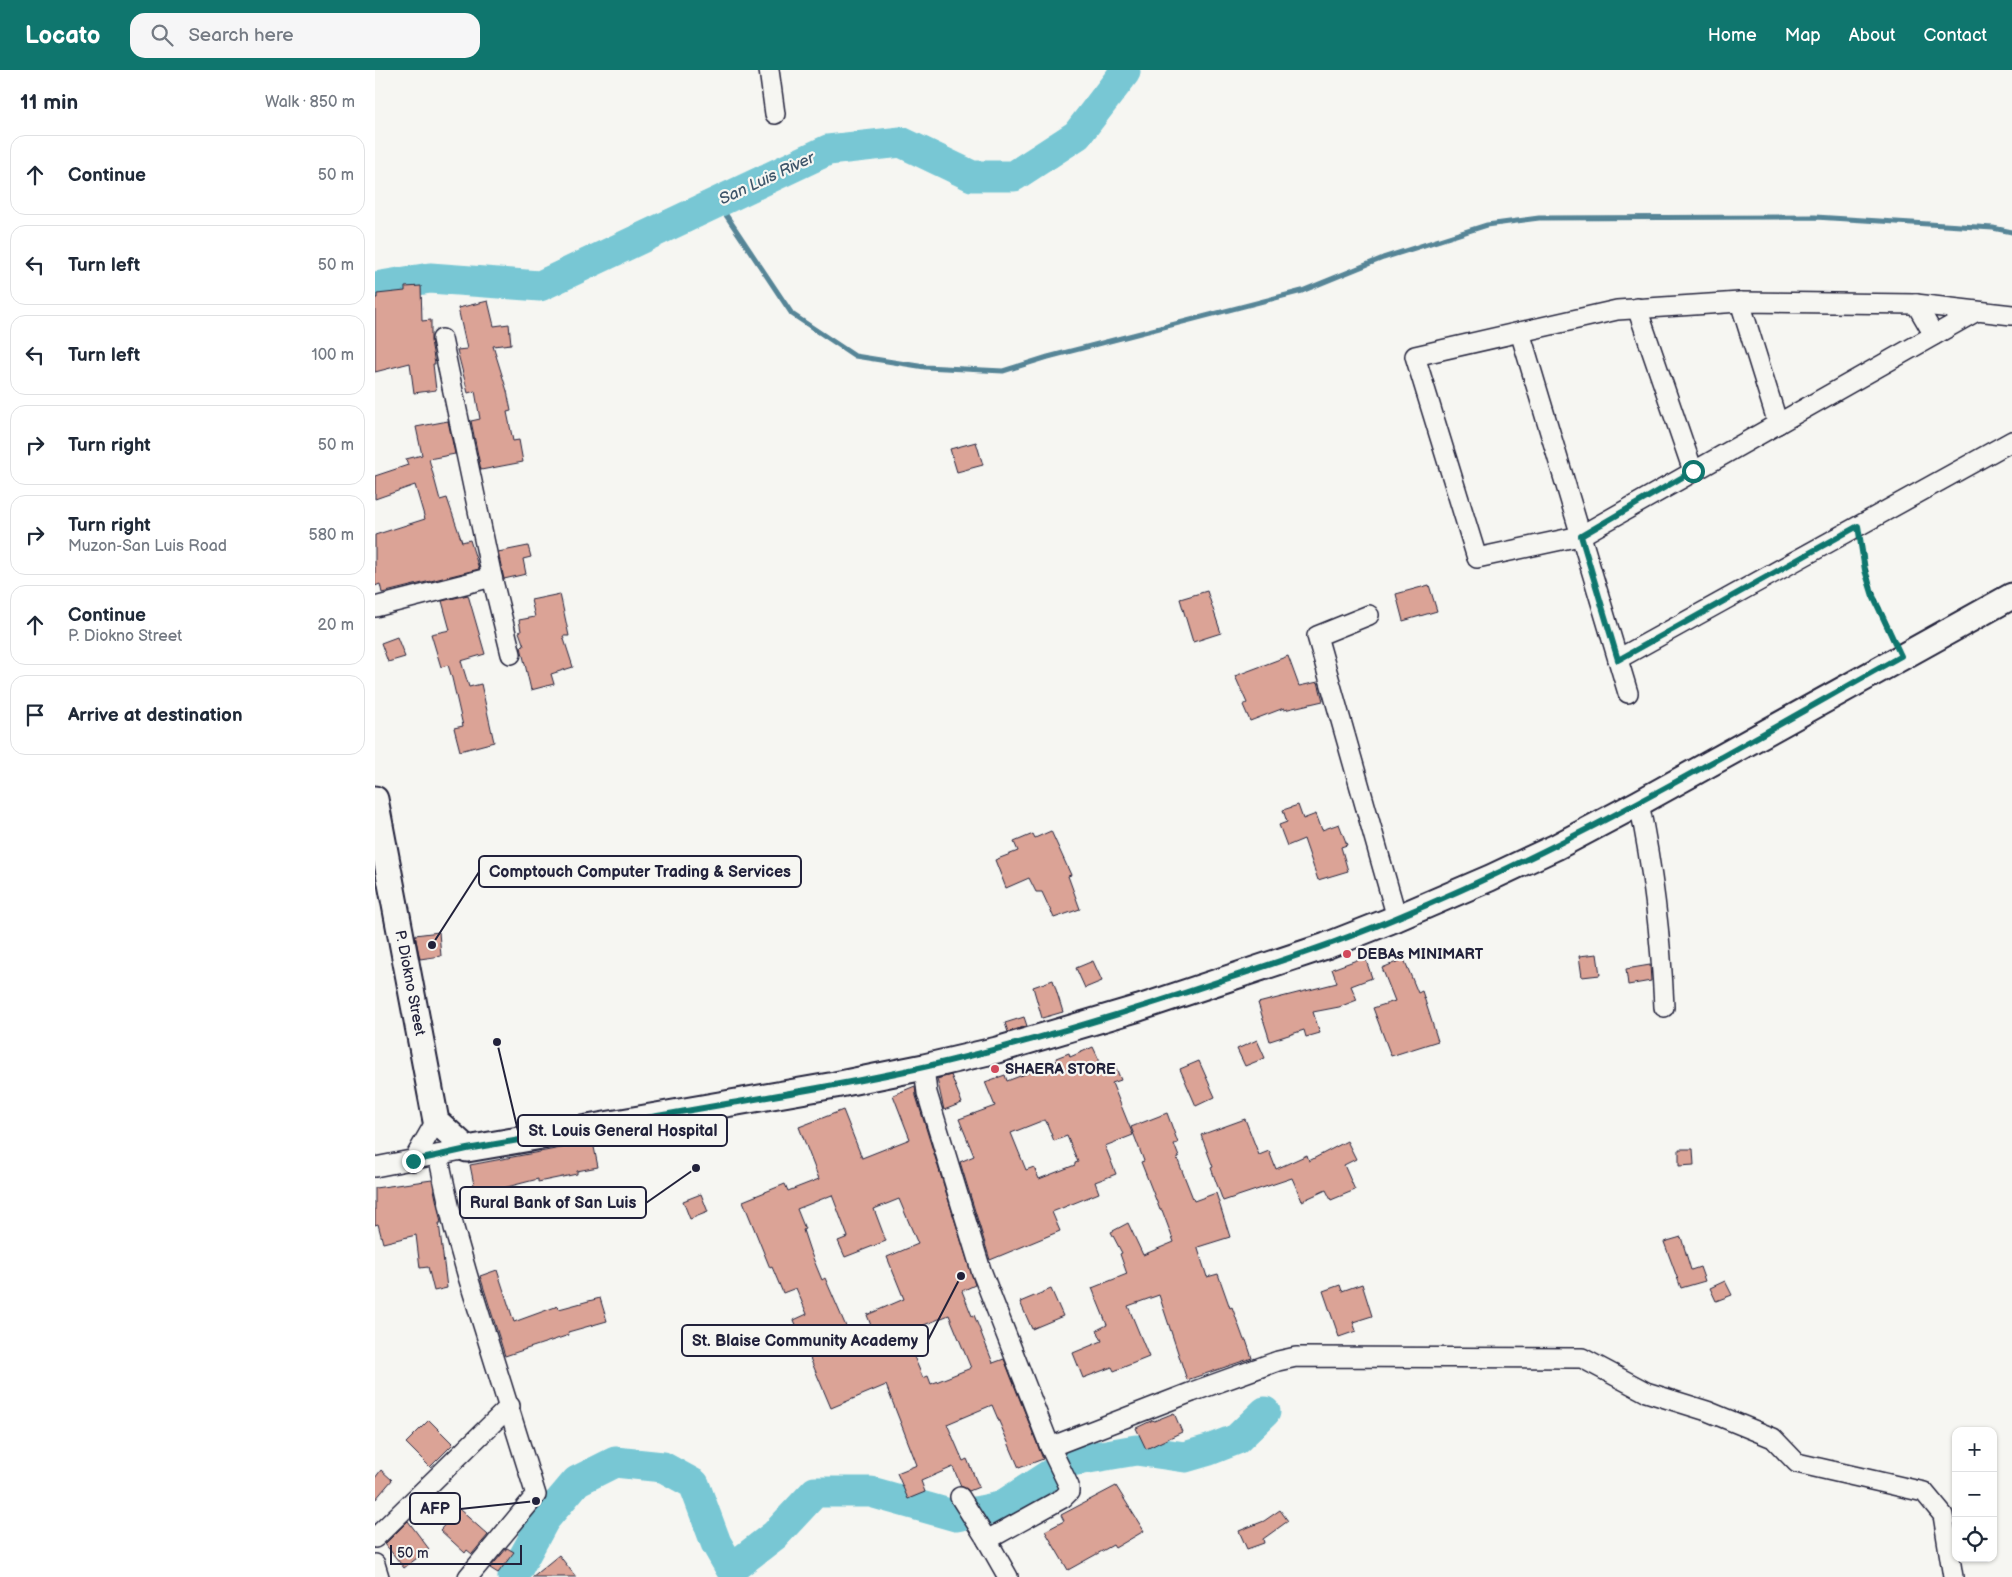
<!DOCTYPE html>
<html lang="en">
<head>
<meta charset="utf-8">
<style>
  :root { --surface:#fff; --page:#f6f6f7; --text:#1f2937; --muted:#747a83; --line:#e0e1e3; --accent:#0f766e }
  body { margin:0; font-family:"Balsamiq Sans",sans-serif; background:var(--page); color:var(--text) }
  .controls { position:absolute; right:15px; bottom:15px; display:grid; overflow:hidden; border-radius:10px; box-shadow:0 1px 4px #0004 }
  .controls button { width:45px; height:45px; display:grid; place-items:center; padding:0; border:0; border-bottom:1px solid var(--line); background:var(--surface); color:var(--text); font:25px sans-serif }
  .scale { position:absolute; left:15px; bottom:12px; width:132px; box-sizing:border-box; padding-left:5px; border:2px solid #22223b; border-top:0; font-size:14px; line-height:18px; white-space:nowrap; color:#22223b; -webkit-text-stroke:4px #f6f6f2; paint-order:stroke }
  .stop { position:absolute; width:15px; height:15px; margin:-11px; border:4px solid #0f766e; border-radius:50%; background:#fff }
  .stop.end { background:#0f766e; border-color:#fff; box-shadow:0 1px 5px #0008 }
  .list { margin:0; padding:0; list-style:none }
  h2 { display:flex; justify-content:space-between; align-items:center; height:65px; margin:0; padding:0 20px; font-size:21px }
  h2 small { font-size:16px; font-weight:400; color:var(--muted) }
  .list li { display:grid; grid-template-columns:32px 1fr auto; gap:15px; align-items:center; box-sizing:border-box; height:80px; margin:0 10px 10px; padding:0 10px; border:1px solid var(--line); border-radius:15px }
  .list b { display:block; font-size:19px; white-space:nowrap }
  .list p { margin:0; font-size:16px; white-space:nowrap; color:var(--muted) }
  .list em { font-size:16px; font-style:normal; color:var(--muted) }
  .icon { flex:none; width:28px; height:28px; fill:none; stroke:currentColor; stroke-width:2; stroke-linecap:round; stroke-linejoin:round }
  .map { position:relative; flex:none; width:1637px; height:1507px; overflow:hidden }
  header { display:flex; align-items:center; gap:30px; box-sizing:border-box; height:70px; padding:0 25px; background:var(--accent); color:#fff }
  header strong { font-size:24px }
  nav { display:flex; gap:28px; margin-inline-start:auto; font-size:18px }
  .search { width:350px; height:45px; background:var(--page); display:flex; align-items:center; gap:12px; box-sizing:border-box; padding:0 18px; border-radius:15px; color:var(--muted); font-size:19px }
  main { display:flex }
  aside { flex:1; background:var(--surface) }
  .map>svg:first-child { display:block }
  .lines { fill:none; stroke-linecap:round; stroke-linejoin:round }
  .stream { stroke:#568597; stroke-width:5 }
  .river { stroke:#78c7d4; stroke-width:31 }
  .building { fill:#dba396; stroke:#22223b; fill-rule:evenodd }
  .minor-casing { stroke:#22223b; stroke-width:22 }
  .major-casing { stroke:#22223b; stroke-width:29 }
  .path { stroke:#22223b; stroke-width:3; stroke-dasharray:4 4; stroke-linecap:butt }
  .minor { stroke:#f6f6f2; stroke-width:19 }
  .major { stroke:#f6f6f2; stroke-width:25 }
  .route { stroke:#0f766e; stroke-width:6 }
  .poi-dot { fill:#d1495b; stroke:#f6f6f2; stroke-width:2 }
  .labels { text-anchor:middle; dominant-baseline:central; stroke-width:4.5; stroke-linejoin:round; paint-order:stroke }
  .poi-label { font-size:15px; font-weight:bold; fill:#22223b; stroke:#f6f6f2; text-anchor:start }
  .street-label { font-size:15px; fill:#22223b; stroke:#f6f6f2 }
  .water-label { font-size:16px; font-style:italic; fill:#3c5469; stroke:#f6f6f2 }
  .leader { fill:none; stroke:#22223b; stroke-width:2 }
  .callout-dot { fill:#22223b; stroke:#f6f6f2; stroke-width:2 }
  .callout { fill:#f6f6f2; stroke:#22223b; stroke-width:2 }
  .callout-label { font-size:16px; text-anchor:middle; font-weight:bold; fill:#22223b }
</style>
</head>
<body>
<header>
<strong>Locato</strong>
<div class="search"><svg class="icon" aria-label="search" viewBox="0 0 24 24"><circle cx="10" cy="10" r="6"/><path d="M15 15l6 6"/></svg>Search here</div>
<nav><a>Home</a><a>Map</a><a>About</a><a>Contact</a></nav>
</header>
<main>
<aside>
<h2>11 min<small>Walk · 850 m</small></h2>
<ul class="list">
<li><svg class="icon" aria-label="ahead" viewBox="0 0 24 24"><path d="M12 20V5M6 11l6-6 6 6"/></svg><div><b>Continue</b></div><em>50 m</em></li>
<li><svg class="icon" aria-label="left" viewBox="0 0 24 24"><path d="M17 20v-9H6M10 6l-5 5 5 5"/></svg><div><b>Turn left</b></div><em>50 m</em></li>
<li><svg class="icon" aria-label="left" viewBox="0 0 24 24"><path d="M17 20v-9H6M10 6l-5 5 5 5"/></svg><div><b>Turn left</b></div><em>100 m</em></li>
<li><svg class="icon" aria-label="right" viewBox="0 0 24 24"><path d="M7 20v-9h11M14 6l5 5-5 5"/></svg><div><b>Turn right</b></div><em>50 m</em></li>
<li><svg class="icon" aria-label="right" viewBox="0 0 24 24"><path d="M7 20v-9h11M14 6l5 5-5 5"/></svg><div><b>Turn right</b><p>Muzon-San Luis Road</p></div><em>580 m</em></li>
<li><svg class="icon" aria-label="ahead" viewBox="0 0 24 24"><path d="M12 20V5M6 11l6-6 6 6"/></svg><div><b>Continue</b><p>P. Diokno Street</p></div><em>20 m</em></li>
<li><svg class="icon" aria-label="arrive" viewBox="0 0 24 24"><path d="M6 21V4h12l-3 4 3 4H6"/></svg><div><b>Arrive at destination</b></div></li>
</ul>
</aside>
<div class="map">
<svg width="1637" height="1507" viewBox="0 0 1637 1507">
  <rect width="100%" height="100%" fill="#f6f6f2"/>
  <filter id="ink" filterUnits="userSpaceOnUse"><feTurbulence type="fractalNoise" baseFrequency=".02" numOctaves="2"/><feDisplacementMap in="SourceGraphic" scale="10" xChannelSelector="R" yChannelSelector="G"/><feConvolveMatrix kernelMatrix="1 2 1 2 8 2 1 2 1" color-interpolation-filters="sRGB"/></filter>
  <g filter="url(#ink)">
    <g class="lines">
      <path class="stream" d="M343,133l74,111 63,42 70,11 78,4 45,-14 254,-66 81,-33 104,-33 52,-7 276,-1 178,11 19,4"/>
      <g class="river">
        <path d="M0,217l55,-9 110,8 288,-136 73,-8 71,34h42l63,-41 48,-63 -2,-2"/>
        <path d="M138,1507l31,-57 33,-39 38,-19 48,5 31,17 22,59 15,26 44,-34 40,-43h56l85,24 44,-9 71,-46 65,-11 49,7 24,-7 28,-11 28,-27"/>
      </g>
    </g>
    <g class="building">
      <path d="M46,216l1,35 9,-1v21l4,23h-2l3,26 -22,3 -4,-30 -35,9v-74h2v-4l28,-3v-4z"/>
      <path d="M113,231l6,25 15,-2 2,20 -18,2 14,45 4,20 -4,1 6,29 6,-1 4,22 -42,8 -10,-49 9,-2 -5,-28 -7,2 -11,-43 10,-1 -9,-41z"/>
      <path d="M73,351l7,33 -26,5 11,41 7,-2 15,44 8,-2 9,29 -97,24 -2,-9 -5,2v-51l50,-16 -10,-34 -40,14v-23l33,-11 -2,-6 16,-4 -6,-28z"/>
      <path d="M601,372l7,23 -26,7 -7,-23z"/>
      <path d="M153,476l3,11 -8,2 3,15 -22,5 -6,-27z"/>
      <path d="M1054,515l8,26 -34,10 -7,-27z"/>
      <path d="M832,521l14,42 -28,9 -13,-43z"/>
      <path d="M185,524l9,42h-6l10,31 -22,7 3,10 -23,6 -10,-43 3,-1 -5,-14 2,-1 -2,-11 16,-3 -4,-17z"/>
      <path d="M93,525l17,59 -24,7 8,26 12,-3 13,58 -34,9 -6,-23 9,-2 -11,-48 -4,-13 -7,2 -10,-33 19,-4 -8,-29z"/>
      <path d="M22,567l8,20 -17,5 -7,-19z"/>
      <path d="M913,586l11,30 19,-4 5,19 -39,9v-2l-34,13 -7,-16 4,-2 -12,-27z"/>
      <path d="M923,735l5,14 13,-5 6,16 17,-6 8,21 -6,2 7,24 -30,9 -14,-41 -17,7 -8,-21 8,-3 -4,-12z"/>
      <path d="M676,761l20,44 -3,1 12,33 -26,9 -12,-26h-6l-7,-14 -23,10 -11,-28 23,-9 -4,-9 19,-8 2,4z"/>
      <path d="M64,862l2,24 -21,3 -5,-24z"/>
      <path d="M1222,884l3,21 -18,2 -3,-21z"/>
      <path d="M990,887l7,21 -21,8 6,14 -18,7 -26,5 7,21 -14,4 -2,-7 -34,11 -12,-38 79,-20 -5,-14z"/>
      <path d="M1029,889l14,34 4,-2 16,50 -47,15 -18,-48 22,-7 -13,-33z"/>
      <path d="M718,891l9,20 -17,7 -9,-20z"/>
      <path d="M1275,895l1,16 -23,4 -2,-16z"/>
      <path d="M678,910l10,32 -21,6 -9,-31z"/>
      <path d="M649,947l3,9 -19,6 -3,-9z"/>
      <path d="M882,970l8,18 -20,8 -8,-17z"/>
      <path d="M718,977l9,19 11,-5 8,19 -9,3 21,52 -28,11 11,28 -21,8 4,11 -47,19 8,19 -70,29 -30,-98 14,-6 -15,-37 36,-13 -10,-24 20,-7 2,6 50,-19 -1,-4 13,-5 1,4zM669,1050l2,1 8,20 13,-5 11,26 -3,1v2l-36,14 -5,-12 -8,3 -15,-37z"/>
      <path d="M824,991l16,36 -19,9 -16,-37z"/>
      <path d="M576,1005l11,28 -18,7 -7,-31z"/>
      <path d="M540,1016l1,10 59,189 -13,6 10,25 2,-1 19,48 11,-4 39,100 -24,9 -27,-63 -45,19 16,37 4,-2 12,28 -10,4 -8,-5 -8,-19 -32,14 4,11 -17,7 -11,-26 20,-8 -31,-80 -55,23 -37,-88 13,-6 -11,-26 -13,5 -11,-26 -2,1 -27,-67 42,-17 3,7 31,-12 -20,-52 44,-17 19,48 48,-19 -17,-44zM457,1125l16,42 -10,4 7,16 41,-16 -12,-32 25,-10 19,45 -31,13 17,42 -37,16 11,29 -21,8 -32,-74 -3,2 -12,-29 -7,-21 2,-1 -8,-20zM574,1245l22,53 -40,16 -3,-8 -5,2 -19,-45z"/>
      <path d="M792,1043l11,30 -4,1 5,13 -2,1 17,43 22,-8 14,44 -32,10v2l9,28 11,-3 12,34 2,-1 12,33h2l6,18 -65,22 -28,-85 -31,11 21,51 -35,14 -2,-4 -29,11 -10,-25 29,-12 -5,-11 10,-5 -15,-37 35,-14 -7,-20 2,-1 -11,-21 17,-9 15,32 31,-13 -12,-32h-2l-19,-48 3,-1 -13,-34z"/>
      <path d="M870,1049l14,36 10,-4 7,18 31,-14 2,6 38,-20 9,18 -12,6 11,25 -24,10 -5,-10 -24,11 -10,-23 -69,23 -12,-33 2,-1 -12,-32z"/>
      <path d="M218,1072l5,25 -21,4v3l-39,8v-3l-62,16 -6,-30z"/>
      <path d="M1304,1079h14l1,16 -15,1z"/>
      <path d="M57,1110l9,43h-2l8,65 -13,3 -6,-24 -8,1 -4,-33 -33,8 -5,-19 -3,1v-37z"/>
      <path d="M326,1124l7,18 -18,7 -7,-18z"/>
      <path d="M1306,1167l10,33 9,-3 5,14 -24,7 -17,-46z"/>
      <path d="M122,1200l17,52 44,-16 1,3 41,-11 7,23 -39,11 1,3 -64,21 -25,-80z"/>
      <path d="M1350,1211l7,14 -16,6 -6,-13z"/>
      <path d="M987,1214l10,32 -19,6 3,9 -17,6 -16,-46 17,-6 2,6z"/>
      <path d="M676,1219l12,27 -31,13 -12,-27z"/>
      <path d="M799,1343l8,19 -36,17 -10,-21 17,-8 1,1z"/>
      <path d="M54,1350l24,24 -23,23 -24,-24z"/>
      <path d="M6,1400l11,10 -17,20v-22z"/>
      <path d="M741,1416l28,45 -29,17 -2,-3 -45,25 -23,-39 19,-10 -3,-6z"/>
      <path d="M84,1439l29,26 -16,19 -5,-4 -2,3 -25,-23z"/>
      <path d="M905,1440l8,11 -25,18 1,4 -17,6 -8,-18 25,-10z"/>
      <path d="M33,1451l21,28 -25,19 -19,-24z"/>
      <path d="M132,1478l7,4 -16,21 -8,-5z"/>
      <path d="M184,1485l17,22h-44z"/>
    </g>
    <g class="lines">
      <g class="minor-casing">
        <g id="minor">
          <path d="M394,0l6,44"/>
          <path d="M1365,232l38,122"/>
          <path d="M1541,234l18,31"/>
          <path d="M1262,238l56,163"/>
          <path d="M1602,241l-397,225 -103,22 -62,-202 202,-46 123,-8 176,2 96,11"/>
          <path d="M1145,262l108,361"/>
          <path d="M67,269l50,238 19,77"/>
          <path d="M0,537l117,-30"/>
          <path d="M994,545l-52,21 80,282"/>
          <path d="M1243,589l394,-218"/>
          <path d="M1264,733c14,67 22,136 25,204"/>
          <path d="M549,997l3,26 54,177 69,177 19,39v6l-6,6 -76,42 21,37"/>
          <path d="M63,1085l16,73 14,49 68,218 -68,82"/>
          <path d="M38,1091l23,-40"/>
          <path d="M0,1097l92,-18"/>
          <path d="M675,1377l142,-55 86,-31 18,-4 286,1 64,34 61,19 66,27 24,25 127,29 19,23 10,62"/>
          <path d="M585,1427l27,43"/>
          <path d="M0,1468l135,-132"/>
          <path d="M0,1494l4,13"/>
        </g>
      </g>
      <g class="major-casing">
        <path id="major" d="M0,729l61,322 31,28 368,-64 89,-18 73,-17 142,-42 187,-62 71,-28 93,-40 66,-31 83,-44 373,-207"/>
      </g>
      <path class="path" d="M1486,475c5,35 18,63 32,95"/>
      <use href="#minor" class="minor"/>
      <use href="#major" class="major"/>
    </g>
  </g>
  <g class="lines" filter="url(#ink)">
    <path class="route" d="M38,1091l54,-12c88,-15 176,-31 265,-46 65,-11 131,-22 196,-37 100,-23 198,-53 295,-86 58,-19 116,-38 173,-62 176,-72 339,-169 505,-262l-28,-60 -8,-26 -7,-44 -240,134 -37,-124 112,-65"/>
  </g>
  <g class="poi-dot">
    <circle cx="972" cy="884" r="5"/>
    <circle cx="620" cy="999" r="5"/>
  </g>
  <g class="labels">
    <g class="poi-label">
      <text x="982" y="884">DEBAs MINIMART</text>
      <text x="630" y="999">SHAERA STORE</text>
    </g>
    <g class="street-label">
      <text transform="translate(35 913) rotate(79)">P. Diokno Street</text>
    </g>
    <g class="water-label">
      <text transform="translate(392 109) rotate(-25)">San Luis River</text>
    </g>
  </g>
  <path class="leader" d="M57 875L104 802M122 972L143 1061M321 1098L271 1133M586 1206L553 1270M161 1431L85 1439"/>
  <g class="callout-dot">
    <circle cx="57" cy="875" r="5"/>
    <circle cx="122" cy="972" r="5"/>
    <circle cx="321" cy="1098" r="5"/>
    <circle cx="586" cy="1206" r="5"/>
    <circle cx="161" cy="1431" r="5"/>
  </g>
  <g class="callout">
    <rect x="104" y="786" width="322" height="31" rx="5"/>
    <rect x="143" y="1045" width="209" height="31" rx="5"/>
    <rect x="85" y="1117" width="186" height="31" rx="5"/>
    <rect x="307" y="1255" width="246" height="31" rx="5"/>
    <rect x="35" y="1423" width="50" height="31" rx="5"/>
  </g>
  <g class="callout-label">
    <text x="265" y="807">Comptouch Computer Trading &amp; Services</text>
    <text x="248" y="1066">St. Louis General Hospital</text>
    <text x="178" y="1138">Rural Bank of San Luis</text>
    <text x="430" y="1276">St. Blaise Community Academy</text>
    <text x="60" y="1444">AFP</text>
  </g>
</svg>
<div class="controls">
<button>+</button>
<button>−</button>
<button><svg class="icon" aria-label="locate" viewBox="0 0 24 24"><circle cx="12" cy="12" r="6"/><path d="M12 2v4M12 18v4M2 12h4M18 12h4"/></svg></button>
</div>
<div class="scale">50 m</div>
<div class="stop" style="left:1318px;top:401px"></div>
<div class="stop end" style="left:38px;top:1091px"></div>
</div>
</main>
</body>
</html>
